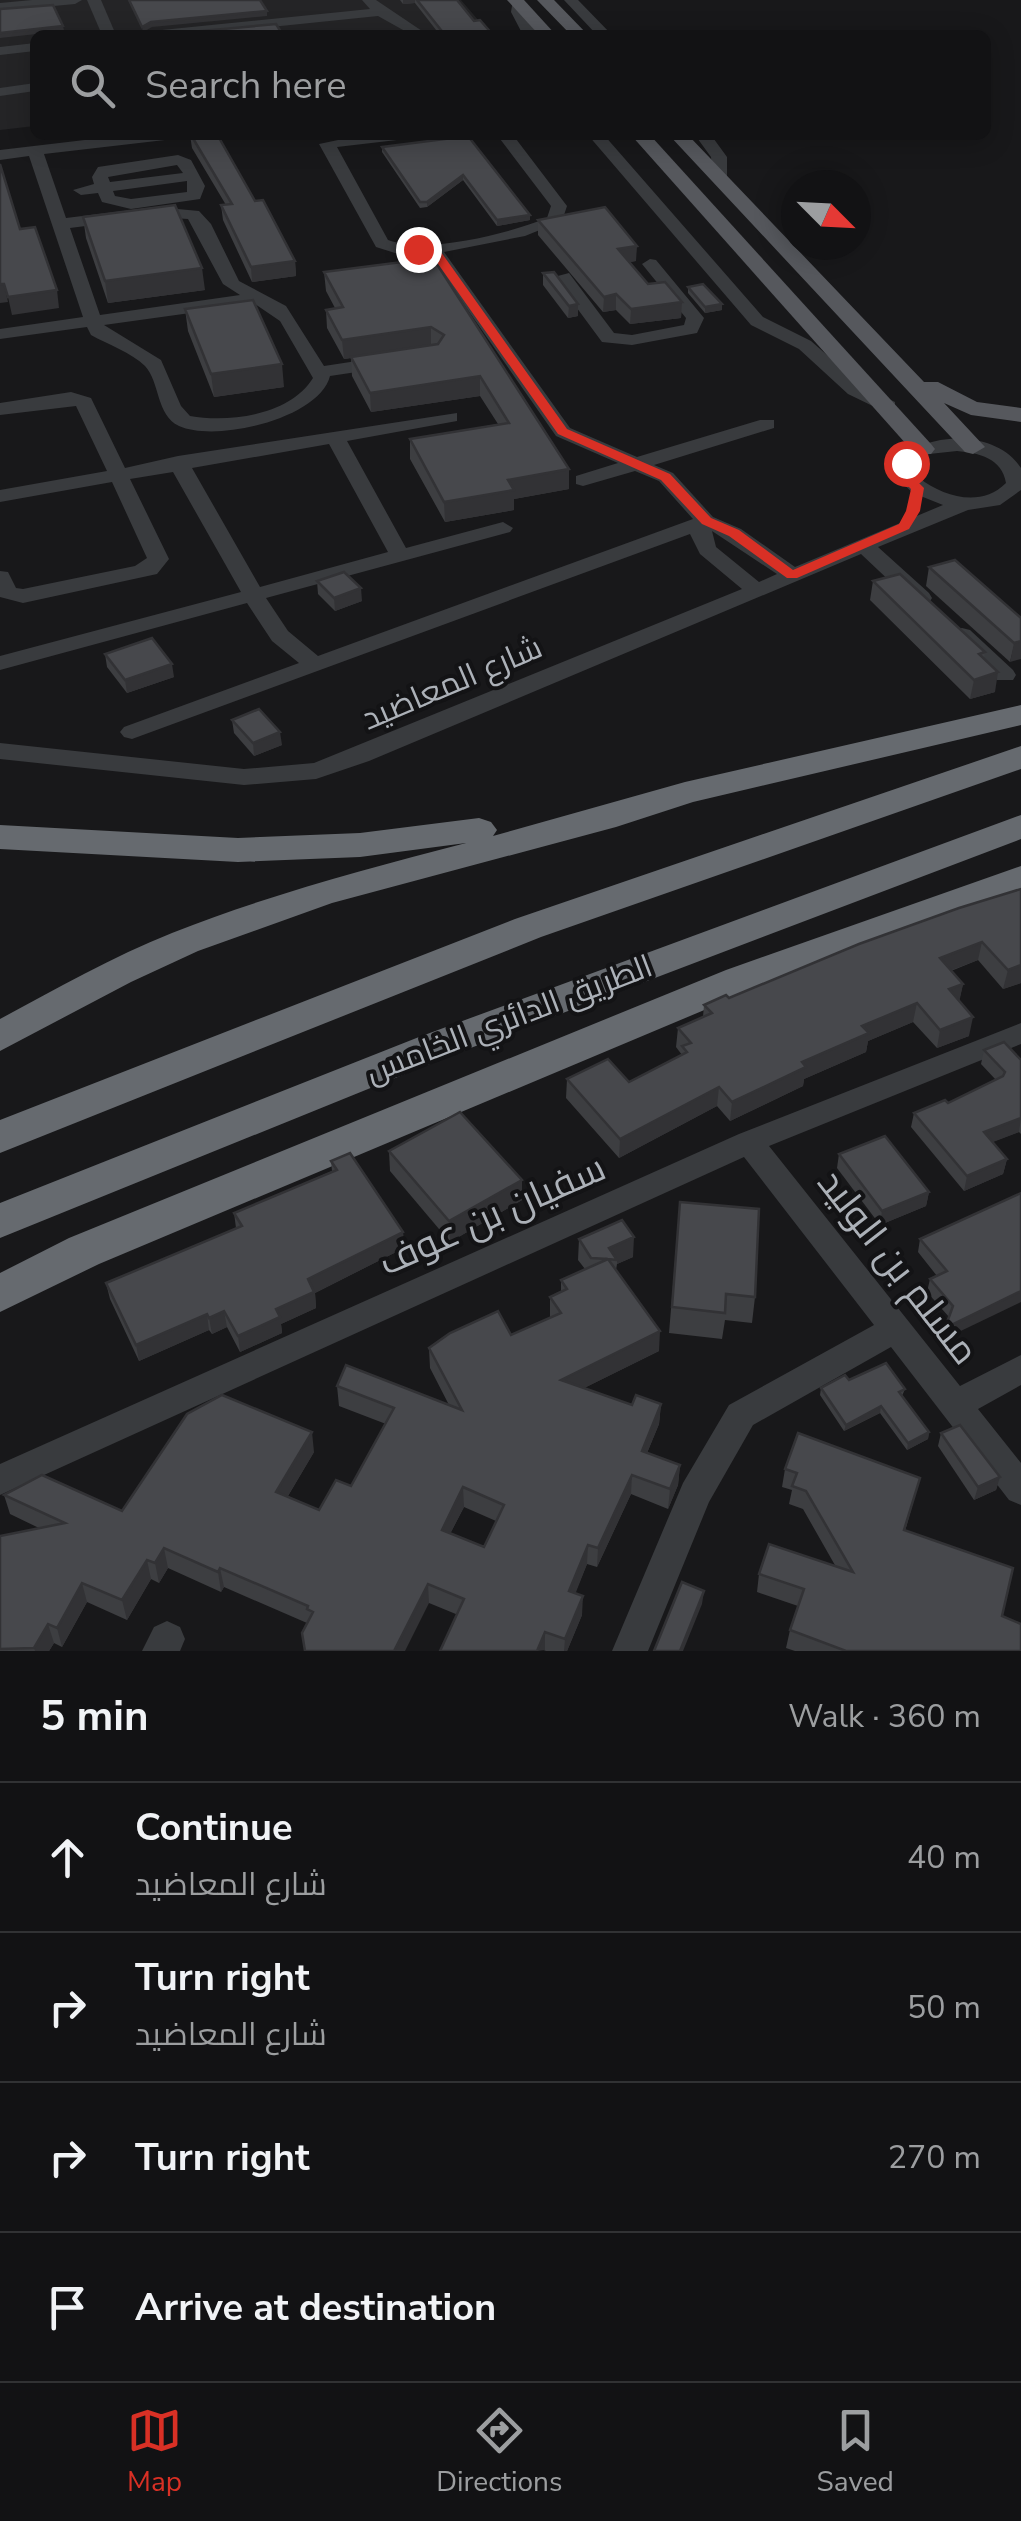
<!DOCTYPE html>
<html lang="en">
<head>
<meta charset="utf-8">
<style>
  :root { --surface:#121214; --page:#1b1b1d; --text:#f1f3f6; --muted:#9c9ea0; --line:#313234; --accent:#d93025 }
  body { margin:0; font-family:"Nunito Sans",Cairo,sans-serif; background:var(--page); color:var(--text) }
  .compass { position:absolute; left:781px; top:170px; width:90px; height:90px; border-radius:50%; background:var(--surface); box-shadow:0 5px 25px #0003; rotate:114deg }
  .stop { position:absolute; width:30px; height:30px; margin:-22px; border:8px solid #d93025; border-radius:50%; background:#fff }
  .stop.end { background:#d93025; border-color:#fff; box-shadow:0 2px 10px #0008 }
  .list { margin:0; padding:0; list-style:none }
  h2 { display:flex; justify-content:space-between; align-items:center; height:130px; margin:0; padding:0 40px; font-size:42px }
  h2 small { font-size:32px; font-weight:400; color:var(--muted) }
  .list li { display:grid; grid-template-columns:65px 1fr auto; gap:30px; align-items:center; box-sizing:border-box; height:150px; padding:0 40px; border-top:2px solid var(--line) }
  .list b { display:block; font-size:38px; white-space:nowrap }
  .list p { margin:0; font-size:32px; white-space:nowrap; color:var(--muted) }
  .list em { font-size:32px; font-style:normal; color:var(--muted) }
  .icon { flex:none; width:55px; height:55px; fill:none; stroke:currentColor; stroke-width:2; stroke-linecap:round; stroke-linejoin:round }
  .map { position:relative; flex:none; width:1021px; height:1651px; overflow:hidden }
  .search { position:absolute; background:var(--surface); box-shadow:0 5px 25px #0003; left:30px; right:30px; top:30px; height:110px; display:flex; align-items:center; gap:25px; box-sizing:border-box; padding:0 35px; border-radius:15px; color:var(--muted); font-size:38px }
  .sheet { height:730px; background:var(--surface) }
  nav { display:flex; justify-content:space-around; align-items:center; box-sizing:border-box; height:140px; border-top:2px solid var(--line); background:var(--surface); font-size:28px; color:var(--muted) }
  nav a { display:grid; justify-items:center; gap:5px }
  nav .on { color:var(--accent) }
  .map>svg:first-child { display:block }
  .built { fill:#242426 }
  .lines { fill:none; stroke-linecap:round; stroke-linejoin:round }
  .minor { fill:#393b3e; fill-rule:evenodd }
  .major { fill:#56585d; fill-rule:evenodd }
  .highway { fill:#666a6f; fill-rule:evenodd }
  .wall { fill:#3d3e41; fill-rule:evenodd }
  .shaded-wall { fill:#323235 }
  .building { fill:#47484c; stroke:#323235; stroke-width:2.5; fill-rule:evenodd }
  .route { fill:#d93025 }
  .labels { text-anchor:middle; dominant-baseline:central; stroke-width:8; stroke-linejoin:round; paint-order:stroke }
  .street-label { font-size:32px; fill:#acb1b8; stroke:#131315 }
  .near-street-label { font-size:38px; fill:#acb1b8; stroke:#131315 }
</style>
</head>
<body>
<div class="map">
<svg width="1021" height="1651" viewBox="0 0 1021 1651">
  <rect width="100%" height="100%" fill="#18181a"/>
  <path class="built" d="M0,0h461l30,35h-456v91l-35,4z"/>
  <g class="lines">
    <g class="minor">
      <path d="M32,0h50l-7,4 -75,7v-8z"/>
      <path d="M87,0h14l15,35h-14z"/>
      <path d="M362,0h14l52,35h-16l-34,-19 -186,19h-47l7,-4 218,-22z"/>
      <path d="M513,0l12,3v9l12,23h-14l-12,-23z"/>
      <path d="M564,0h14l34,35h-15z"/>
      <path d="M35,43v8l-35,4v-8z"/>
      <path d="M35,83v8l-35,5v-8z"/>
      <path d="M127,135h46l-8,5 -121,14 22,64 90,-11 43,4 12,13 28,57 47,25 38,60 59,-9 7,2v8l-60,9c-10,42 -113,67 -151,50 -23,-11 -19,-44 -34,-60 -13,-13 -38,-22 -54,-31l-4,-8 -87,12v-10l83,-12 -54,-161 -29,4v-10zM156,217l32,2 35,65 17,11 -140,20 -30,-87zM255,304l25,17 33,57c-23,37 -83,45 -123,38l-9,-10 -20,-46 -57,-35z"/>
      <path d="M362,135h43l-8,5 -60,7 51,93c41,14 119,-6 159,-22l4,-12 -54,-71h16l54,71 -5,15 -37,15 -81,16 126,176 67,29 123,-37h14v8l-120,37 19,8 40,44 28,12 54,38 148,-62 -30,-12 -14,-13 -2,-17c28,-33 99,-34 124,5v22l-21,15 -32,5 -90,37 51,46 3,5 -3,5h-16l-52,-49 -492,207 -53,18 -72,6 -244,-26v-16l244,26 70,-6 428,-174 -42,-35 -10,-20 -558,205 -8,-2 -4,-5 4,-5 175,-64 -27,-22 -25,-38 -247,67v-14l241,-64 -68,-120 -43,7 39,80 -12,15 -134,29 -23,-6v-26l8,1 8,16 7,1 112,-23 12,-8 -35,-76 -112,20v-12l107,-19 -31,-65 -76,9v-12l71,-11 20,6 34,70 53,-12 279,-43v8l-110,20 59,107 97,-26 10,6 -3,4 -244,66 22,33 30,25 375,-137 -34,-38 -24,-10 -52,15 -7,-2v-8l42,-13 -62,-27 -128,-183h-33l-19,-6 -57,-103zM329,444l59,108 -128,35 -68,-119zM957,451c22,2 45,7 49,32 -25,25 -62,14 -87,-5l-2,-14 12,-10zM712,531l65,43 -18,8 -43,-35z"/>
      <path d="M588,135h16l159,182 48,24 51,45 33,16v8h-14l-33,-16 -49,-45 -48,-24z"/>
      <path d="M695,135h16l16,22v25l-14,-3 -2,-22z"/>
      <path d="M178,155l13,5 14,26 -5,13 -69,10 -29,-7 -4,-9 -17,2 -8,-5 21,-6 -2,-7 6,-10zM177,165l6,8 -73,9 -2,-5zM187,181v11l-56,7 -16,-3 -2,-5z"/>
      <path d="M650,259l6,1 48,58 -7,15 -65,12 -30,-3 -48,-65 15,-4 45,60 18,2 52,-10 2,-7 -44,-54z"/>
      <path d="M962,628l8,2 43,40 3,5 -3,5h-16l-43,-40 -3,-5 3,-5z"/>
      <path d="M1021,1023v21l-252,102 191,240 61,-31v30l-43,24 43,54v42l-12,-5 -118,-153 -138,78 -44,77 -61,149h-36l71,-168 46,-78 145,-80 -130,-168 -744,338v-31l739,-330z"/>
      <path d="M167,1621l13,6 5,12 -5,12h-38l12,-24z"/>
    </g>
    <g class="major">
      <path d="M507,0h17l32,35h-17z"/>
      <path d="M537,0h17l34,35h-17z"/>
      <path d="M631,135h19l281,309 4,5 -4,5h-16z"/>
      <path d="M669,135h19l236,247h14l39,20 44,6v14l-50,-7 -27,-12 41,44 -12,7 -8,-2z"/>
    </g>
    <g class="highway">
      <path d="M1021,705v20l-328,77 -77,25 -284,76 -134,48 -67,31 -131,69v-32c56,-30 112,-62 172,-86 96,-38 194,-64 294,-90l-106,14 -122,5 -238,-13v-24l238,13 122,-5 119,-15 12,4 6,8 -4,6 192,-54z"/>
      <path d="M1021,746v23l-480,168 -541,216v-33l515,-201z"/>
      <path d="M1021,815v24l-574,218 -447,181v-35l419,-166z"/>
      <path d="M1021,866v25l-269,99 -653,274 -99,48v-39l69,-35 657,-268z"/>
    </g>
  </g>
  <g class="wall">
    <path d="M400,0h57l17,21 19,14h-53l-25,-32 -12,1z"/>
    <path d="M190,135l105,126 1,15 -44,6 -29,-62 -2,-15h5l-34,-57z"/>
    <path d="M468,136l62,79v5l-33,6 -34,-46 -36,27 -7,1 -38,-56v-5z"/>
    <path d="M83,217l122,73 -97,13 -22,-65z"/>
    <path d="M538,220l98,41 -7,1 19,22 34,18 -1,16 -51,6 -14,-14 -13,2 -65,-77z"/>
    <path d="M433,258l136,211v20l-55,10v11l-69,12 -35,-63v-20l88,-15 -18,-28 -109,16 -19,-36 -1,-18 -7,1 -17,-31 -1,-18 9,-2 -9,-17 -2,-19z"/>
    <path d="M543,273l35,43 -10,2 -25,-33z"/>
    <path d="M688,287l34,17v6l-17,3 -17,-20z"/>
    <path d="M185,309l99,78 -70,10 -26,-66z"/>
    <path d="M929,567l92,51 -11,44 -84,-76z"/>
    <path d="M317,581l45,20 -27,10 -17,-17z"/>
    <path d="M873,581l112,71 -1,7 11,33 -25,7 -100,-99z"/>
    <path d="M105,654l69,23 -47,16 -20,-26z"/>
    <path d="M232,720l50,25 -28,11 -20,-23z"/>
    <path d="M1021,889v94l-18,6 -25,-29 -27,11 12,13 -4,17 10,35 -32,12 -24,-26 -45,19 -2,11 -62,27 -1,7 -73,35 -13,-15 -98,52 -53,-60 1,-19 62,3 53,-27 -6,-8 2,-19 25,-11 1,-12 25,-7z"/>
    <path d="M984,1050l37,10v74l-2,-2 -27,10 15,17 -4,15 -39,17 -53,-64 3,-14 34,-10 48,-23 -15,-16z"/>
    <path d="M389,1151l133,49 -72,42 -60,-71z"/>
    <path d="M839,1154l90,38 -3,14 -46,19 -43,-57z"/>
    <path d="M331,1161l72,71 1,16 -89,45 1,15 -35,16 1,9 -42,19 -13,-25 -15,7 -3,-4 -70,31 -29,-62 -4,-16 130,-55 -2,-15 98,-42z"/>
    <path d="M1021,1193l-79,147 7,-23 -22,-25 3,-13 7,-3 -19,-24 2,-13z"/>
    <path d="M680,1202l75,95 -3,26 -27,-3 -3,19 -53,-6z"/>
    <path d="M579,1239l54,18 -16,7 -1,6 43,81 -75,37 48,17 29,-1 -2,20 -12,29 33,12 -2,20 -10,24 -37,-15 -34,73 -10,-3 -12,29 7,22 -15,36h-21l-117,-48 -122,20 -83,-36 -3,5 -53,-24 -9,15 -8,-4 -24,41 -40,-18 -25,45 -8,-4 -5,8h-49v-115l39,-8 -29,-14 -6,-19 118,16 192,-59 -26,44 31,14 32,-24 35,-62 -47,-18 -2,-20 112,19 -19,-37 -1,-20 82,-13 39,-17v-21l11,-6v-11l24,-11 -7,-9zM464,1507l32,14 -12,26 -34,-13z"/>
    <path d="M849,1380l56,9 -3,7 27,36 -1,7 -21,11 -27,-37 -36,18 -24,-36 1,-7z"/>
    <path d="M941,1433l59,44 -4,13 -22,10 -36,-54z"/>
    <path d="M785,1469l135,9 -15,53 97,85 19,35h-226l-9,-3 4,-18 8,-24 -41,-14 2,-18 77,-7 -33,-58 -14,-5 3,-14 -10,-3z"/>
  </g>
  <g class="shaded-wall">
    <path d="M403,0h12v3l-12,1z"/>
    <path d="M267,11v5l-115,11 -9,5 -1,-5 9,-5z"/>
    <path d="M63,26l1,5 -64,7v-5z"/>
    <path d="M463,175v5l-36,27v-5z"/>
    <path d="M530,215v5l-33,6v-6z"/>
    <path d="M637,246l-1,15 -18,3v-15z"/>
    <path d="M295,261l1,15 -44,6 -1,-15z"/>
    <path d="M202,268l3,22 -97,13 -3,-22z"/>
    <path d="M0,284h4l4,18 -8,1z"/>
    <path d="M57,290l2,18 -47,7 -4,-18z"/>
    <path d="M616,294v16l-13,2 1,-15z"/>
    <path d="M682,302l-1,16 -51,6 1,-15z"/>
    <path d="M578,304v12l-10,2 1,-12z"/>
    <path d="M722,304v6l-17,3v-6z"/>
    <path d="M431,327v19l-87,13 -2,-19z"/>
    <path d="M282,364l2,23 -70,10 -3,-23z"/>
    <path d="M480,376v20l-109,16 -1,-19z"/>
    <path d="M569,469v20l-55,10v11l-69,12 -1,-20 64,-22z"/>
    <path d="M361,588l1,13 -27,10 -1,-13z"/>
    <path d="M1021,641v18l-11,3 4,-19z"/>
    <path d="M172,664l2,13 -47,16 -2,-13z"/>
    <path d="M998,672l-3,20 -25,7 4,-19z"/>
    <path d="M280,732l2,13 -28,11 -1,-13z"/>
    <path d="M982,942l-4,18 -42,16 4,-18z"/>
    <path d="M1021,965v18l-18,6 5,-19z"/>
    <path d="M963,984l-4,19 -10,-14z"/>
    <path d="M917,1003l-4,19 -45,19 -2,11 -62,27 -1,7 -73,35 2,-19 130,-76z"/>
    <path d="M973,1017l-4,19 -32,12 3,-18z"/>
    <path d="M719,1087l-2,19 -98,52 1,-19z"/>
    <path d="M1021,1118l-2,14 -39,15 4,-15z"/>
    <path d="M1007,1159l-4,15 -39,17 3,-15z"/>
    <path d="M522,1180v20l-72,42 -1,-21z"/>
    <path d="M929,1192l-3,14 -46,19 2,-14z"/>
    <path d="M403,1232l1,16 -89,45 1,15 -35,16 1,9 -42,19 -2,-16 70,-57z"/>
    <path d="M634,1237l-1,20 -16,7v-4l-8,-12z"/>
    <path d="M1021,1291v11l-79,38 3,-12z"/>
    <path d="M224,1311l3,16 -15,7 -3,-16z"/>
    <path d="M207,1314l2,16 -70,31 -3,-16z"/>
    <path d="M660,1331l-1,20 -99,49 1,-20z"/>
    <path d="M661,1404l-2,20 -19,46 2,-19z"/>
    <path d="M881,1406l-1,7 -36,18 2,-6z"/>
    <path d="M312,1432l2,20 -35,59 -3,-19z"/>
    <path d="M929,1432l-1,7 -21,11 1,-7z"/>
    <path d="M680,1465l-2,20 -10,24 2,-20z"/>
    <path d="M632,1475l-1,19 -34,73 1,-19z"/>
    <path d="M1000,1477l-4,13 -22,10 4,-13z"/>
    <path d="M463,1487l1,20 -22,42v-19z"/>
    <path d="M588,1545l-1,19 -18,46v-19z"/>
    <path d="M164,1548l4,20 -9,15 -4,-20z"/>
    <path d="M147,1560l4,19 -24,41 -5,-20z"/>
    <path d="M220,1568l4,19 -3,5 -3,-20z"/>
    <path d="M82,1583l5,19 -25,45 -5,-19z"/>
    <path d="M428,1584l1,19 -24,48h-11z"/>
    <path d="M704,1591l-2,13 -19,47h-3z"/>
    <path d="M583,1596l-1,19 -15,36h-3l1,-12z"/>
    <path d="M48,1624l6,19 -5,8h-14l-1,-3z"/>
    <path d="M545,1632v18l-8,1z"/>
  </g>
  <g class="building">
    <path d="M129,0h131l7,11 -116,11 -9,5z"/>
    <path d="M417,0h40l17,21 6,-1 13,15h-48z"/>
    <path d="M53,5l10,21 -63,7v-24z"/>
    <path d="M276,24l7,11h-136l-1,-3h45z"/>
    <path d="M191,135l27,1 37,65 8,-1 32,61 -44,6 -30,-62 11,-1z"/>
    <path d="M468,136l62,79 -33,5 -34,-45 -36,27h-7l-38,-55z"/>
    <path d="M0,164l20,65 15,-2 22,63 -49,7 -4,-13h-4z"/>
    <path d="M175,205l27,63 -97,13 -22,-64z"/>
    <path d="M605,207l32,39 -19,3 30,35 17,-2 17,20 -51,7 -15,-15 -12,3 -66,-77z"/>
    <path d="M433,258l136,211 -61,11 6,10 -70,12 -34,-63 99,-16 -29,-47 -110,17 -19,-36 87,-13 6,-9 -13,-8 -89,13 -16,-30 17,-3 -19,-35z"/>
    <path d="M554,272l24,32 -9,2 -26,-33z"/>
    <path d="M703,284l19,20 -17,3 -17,-20z"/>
    <path d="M253,300l29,64 -71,10 -26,-65z"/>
    <path d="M955,560l66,58v23l-7,2 -85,-76z"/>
    <path d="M344,572l17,16 -27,10 -17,-17z"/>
    <path d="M900,574l85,78 -6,2 19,18 -24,8 -101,-99z"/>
    <path d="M152,638l20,26 -47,16 -20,-26z"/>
    <path d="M259,709l21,23 -27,11 -21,-23z"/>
    <path d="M1021,889v76l-13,5 -26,-28 -42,16 23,26 -14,5 24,28 -33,13 -23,-27 -55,23 7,7 -67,29 4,5 -74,35 -13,-15 -99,52 -53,-60 41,-20 21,23 58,-30 -5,-6 9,-3 -13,-15 34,-15 -8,-8 22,-10 3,3 130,-54 100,-36z"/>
    <path d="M1004,1042l17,18v58l-37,14 23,27 -40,17 -53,-63 31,-13 3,3 55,-27 2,-4 -21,-22z"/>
    <path d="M460,1112l62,68 -73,41 -60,-70z"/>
    <path d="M885,1136l44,56 -47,19 -43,-57z"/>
    <path d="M350,1153l53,79 -95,47 6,13 -38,17 4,8 -42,19 -14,-25 -15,7 -2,-4 -71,31 -30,-62 136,-57 -8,-13 103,-43 -6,-9z"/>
    <path d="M1021,1193v98l-76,37 8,-22 -23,-27 17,-8 -27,-32z"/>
    <path d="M680,1202l79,7 -4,88 -29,-3 -1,19 -53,-6z"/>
    <path d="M622,1220l12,17 -25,11 8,12 -9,-1 52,72 -99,49 71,25 4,-10 25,9 -19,47 38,14 -10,24 -38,-14 -34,73 -10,-3 -19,46 14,5 -18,43 -20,-7 -8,19h-97l24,-52 -36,-15 -34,67h-89l-3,-18 11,-21 -6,-3 1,-3 -88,-38 -2,4 -54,-24 -9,15 -8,-3 -25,40 -40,-17 -25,45 -9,-4 -14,24 -34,1v-113l65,-13 -61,-28 38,-20 80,36 65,-97 35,-19 90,37 -36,60 43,18 17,-30 15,6 43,-78 -57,-22 9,-21 116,45 -33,-62 21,-15 48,-22 13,24 50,-22 -11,-16 17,-8 -6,-9 47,-21 -17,-1 -12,-19zM463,1487l41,18 -20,42 -42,-17z"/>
    <path d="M886,1363l19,26 -6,3 30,40 -21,11 -27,-37 -35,19 -25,-37 24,-13 4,5z"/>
    <path d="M960,1425l40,52 -22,10 -37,-54z"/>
    <path d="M798,1433l122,45 -16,52 109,38 -11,48 19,8v27h-175l-56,-21 14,-41 -45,-15 10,-30 84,28 -47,-81 -14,-5 5,-13 -12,-4z"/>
    <path d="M682,1582l22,9 -24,60h-26z"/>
  </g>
  <path class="route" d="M436,245l131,184 103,45 41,44 28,12 54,40 106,-46 7,-13 5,-22 -9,-9v-20h9l4,19 9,9 -4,23 -11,18 -112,49h-10l-58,-42 -27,-12 -41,-44 -103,-46 -129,-183 -17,-2z"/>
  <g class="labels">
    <g class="street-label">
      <text transform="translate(452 683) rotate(-23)">شارع المعاضيد</text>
      <text transform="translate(509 1019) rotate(-21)">الطريق الدائري الخامس</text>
    </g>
    <g class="near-street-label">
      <text transform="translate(492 1215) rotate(-24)">سفيان بن عوف</text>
      <text transform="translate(898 1267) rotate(52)">مسلم بن الوليد</text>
    </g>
  </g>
</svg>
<svg class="compass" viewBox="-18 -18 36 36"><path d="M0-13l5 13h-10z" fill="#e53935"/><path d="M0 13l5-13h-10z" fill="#9c9ea0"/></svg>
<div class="stop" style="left:906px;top:463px"></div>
<div class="stop end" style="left:418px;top:249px"></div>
<div class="search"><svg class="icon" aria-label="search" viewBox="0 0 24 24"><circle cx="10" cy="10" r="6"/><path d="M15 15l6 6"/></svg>Search here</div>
</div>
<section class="sheet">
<h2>5 min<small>Walk · 360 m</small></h2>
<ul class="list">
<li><svg class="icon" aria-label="ahead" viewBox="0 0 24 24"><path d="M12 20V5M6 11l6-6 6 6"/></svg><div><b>Continue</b><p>شارع المعاضيد</p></div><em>40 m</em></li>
<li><svg class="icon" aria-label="right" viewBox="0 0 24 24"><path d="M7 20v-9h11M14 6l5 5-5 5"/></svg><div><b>Turn right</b><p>شارع المعاضيد</p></div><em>50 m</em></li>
<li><svg class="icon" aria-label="right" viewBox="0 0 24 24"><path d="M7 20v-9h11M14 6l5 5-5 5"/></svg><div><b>Turn right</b></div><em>270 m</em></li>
<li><svg class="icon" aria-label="arrive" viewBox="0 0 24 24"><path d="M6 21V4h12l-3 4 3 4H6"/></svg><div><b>Arrive at destination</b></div></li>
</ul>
</section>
<nav>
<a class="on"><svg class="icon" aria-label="map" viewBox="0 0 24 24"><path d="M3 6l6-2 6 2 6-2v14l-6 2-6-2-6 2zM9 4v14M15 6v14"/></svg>Map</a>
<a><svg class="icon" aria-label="directions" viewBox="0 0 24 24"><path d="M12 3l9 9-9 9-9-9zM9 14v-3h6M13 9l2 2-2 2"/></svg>Directions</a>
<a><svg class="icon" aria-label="saved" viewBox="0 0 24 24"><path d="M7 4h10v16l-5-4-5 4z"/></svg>Saved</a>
</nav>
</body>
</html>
